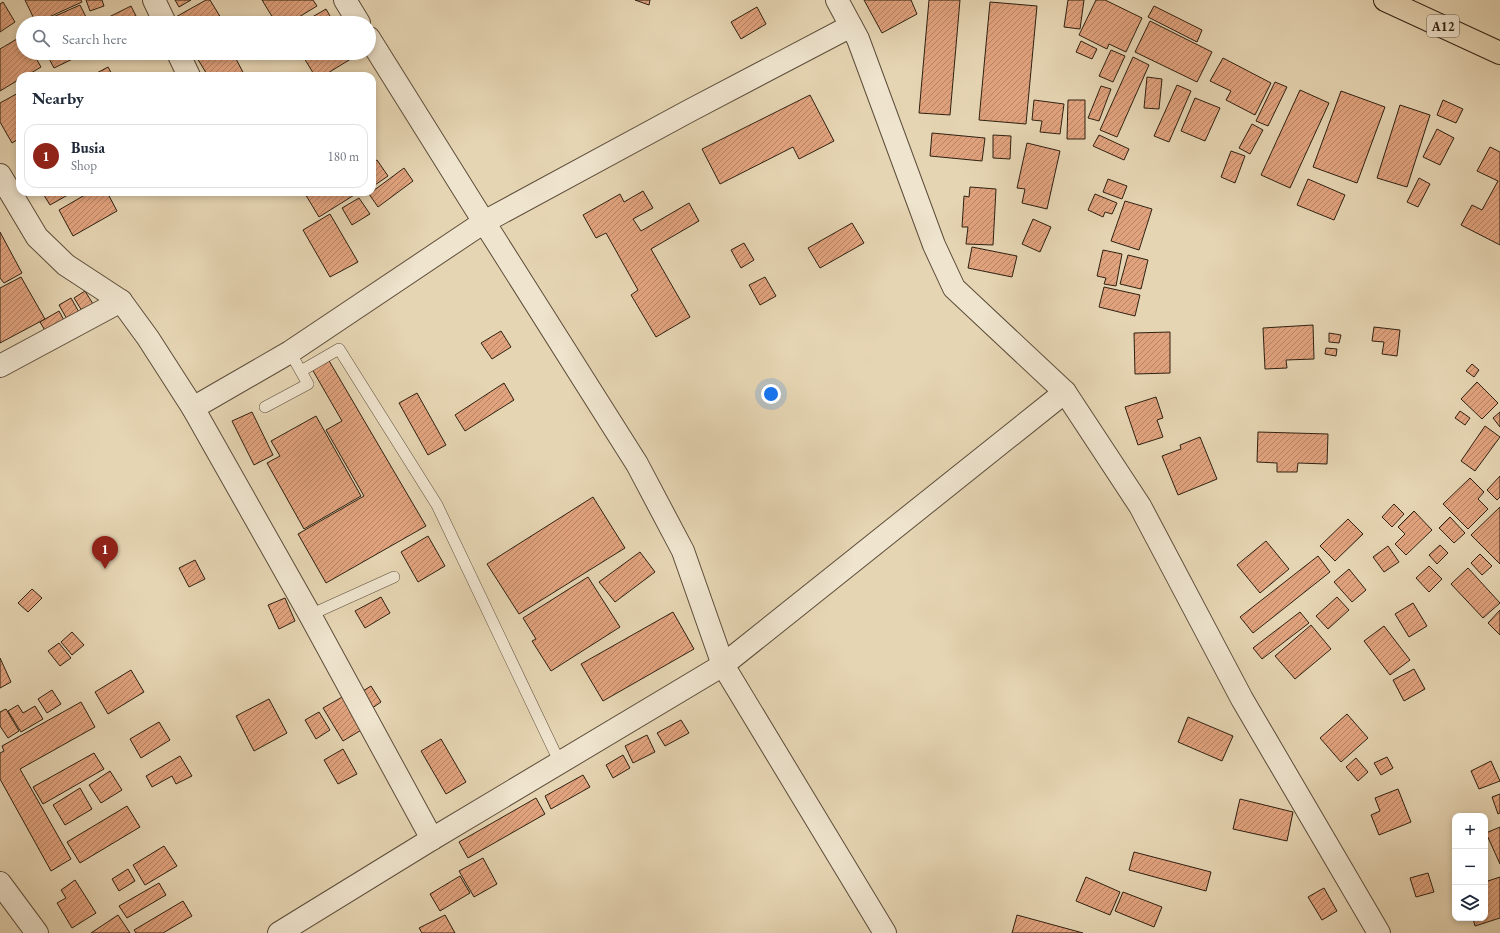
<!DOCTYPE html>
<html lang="en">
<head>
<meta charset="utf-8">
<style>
  :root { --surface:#fff; --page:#f2f2f3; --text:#1f2937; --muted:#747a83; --line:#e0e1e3; --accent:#8f2418 }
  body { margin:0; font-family:"EB Garamond",serif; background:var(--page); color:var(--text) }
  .controls { position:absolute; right:12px; bottom:12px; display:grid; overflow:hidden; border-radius:8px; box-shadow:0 2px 6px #0003 }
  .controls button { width:36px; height:36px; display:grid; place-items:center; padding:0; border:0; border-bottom:1px solid var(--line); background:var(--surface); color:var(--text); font:20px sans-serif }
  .you { position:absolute; left:771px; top:394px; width:14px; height:14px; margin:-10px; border:3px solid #fff; border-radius:50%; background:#1a73e8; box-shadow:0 0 0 6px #1a73e833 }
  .badge { display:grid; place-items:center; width:26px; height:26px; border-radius:50%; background:var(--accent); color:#fff; font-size:13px; font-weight:700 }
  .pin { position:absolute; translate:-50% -33px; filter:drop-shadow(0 1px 2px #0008) }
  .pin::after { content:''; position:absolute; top:21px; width:14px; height:12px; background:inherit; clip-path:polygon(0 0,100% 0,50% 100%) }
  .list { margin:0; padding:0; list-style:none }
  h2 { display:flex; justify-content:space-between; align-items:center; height:52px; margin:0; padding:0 16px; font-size:17px }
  h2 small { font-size:13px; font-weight:400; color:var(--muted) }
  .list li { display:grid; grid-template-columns:26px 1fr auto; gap:12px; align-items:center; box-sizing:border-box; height:64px; margin:0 8px 8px; padding:0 8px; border:1px solid var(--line); border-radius:12px }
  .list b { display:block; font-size:15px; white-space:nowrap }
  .list p { margin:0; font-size:13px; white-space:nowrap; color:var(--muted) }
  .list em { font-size:13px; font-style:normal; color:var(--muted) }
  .icon { flex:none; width:22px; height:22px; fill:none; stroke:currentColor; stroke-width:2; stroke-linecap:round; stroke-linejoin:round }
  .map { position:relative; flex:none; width:1500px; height:933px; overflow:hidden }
  .search { position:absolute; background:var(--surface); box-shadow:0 2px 6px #0003; left:16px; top:16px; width:360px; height:44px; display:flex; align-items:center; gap:10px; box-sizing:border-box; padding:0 14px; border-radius:22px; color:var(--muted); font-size:15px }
  .panel { position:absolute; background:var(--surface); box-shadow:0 2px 6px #0003; left:16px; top:72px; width:360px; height:124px; border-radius:12px }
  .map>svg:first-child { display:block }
  .building { fill:url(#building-hatch); stroke:#2e2011 }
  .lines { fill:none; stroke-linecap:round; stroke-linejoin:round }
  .lane-casing { stroke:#5c4d3a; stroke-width:12 }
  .street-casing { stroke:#5c4d3a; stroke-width:24 }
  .highway-casing { stroke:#2e2011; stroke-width:24 }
  .lane { stroke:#efe4ce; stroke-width:11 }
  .street { stroke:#efe4ce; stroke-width:22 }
  .highway { stroke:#e6d5b3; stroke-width:22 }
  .labels { text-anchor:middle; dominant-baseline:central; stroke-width:4; stroke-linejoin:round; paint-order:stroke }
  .shield { fill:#efe4ce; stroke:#685b4a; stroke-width:1 }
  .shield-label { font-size:13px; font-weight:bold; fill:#2e2011 }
</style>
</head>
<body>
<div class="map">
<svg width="1500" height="933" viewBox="0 0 1500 933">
  <defs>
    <pattern id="building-hatch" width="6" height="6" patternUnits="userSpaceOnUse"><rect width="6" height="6" fill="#e1a37e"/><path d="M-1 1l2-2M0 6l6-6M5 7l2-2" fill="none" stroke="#b78466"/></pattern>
  </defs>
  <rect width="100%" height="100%" fill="#e6d5b3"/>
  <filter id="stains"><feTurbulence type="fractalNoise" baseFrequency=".005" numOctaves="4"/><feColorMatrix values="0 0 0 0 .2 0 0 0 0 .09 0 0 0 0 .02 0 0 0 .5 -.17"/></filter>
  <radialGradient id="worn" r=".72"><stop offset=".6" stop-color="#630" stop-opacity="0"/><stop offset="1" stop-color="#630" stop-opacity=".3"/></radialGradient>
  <g class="building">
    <path d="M25,0h56l1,2 -46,21z"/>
    <path d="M86,0h16l2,6 -14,5z"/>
    <path d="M175,0h16l-12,7z"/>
    <path d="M206,0h4l14,23h-47l-3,-5z"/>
    <path d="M262,0h51l4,6 -28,17h-13z"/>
    <path d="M635,0h15l-1,5z"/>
    <path d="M864,0h47l6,14 -35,19z"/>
    <path d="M929,0h31l-10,115 -31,-2z"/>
    <path d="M1068,0h16l-4,29 -16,-2z"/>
    <path d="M1096,0h9l37,18 -16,34 -17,-8 -2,5 -28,-14z"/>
    <path d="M3,2l12,20 -15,10v-28z"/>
    <path d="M990,2l47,4 -11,118 -47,-4z"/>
    <path d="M80,5l9,18h-44l-1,-2z"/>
    <path d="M131,6l7,14 -6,3h-30l-1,-2z"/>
    <path d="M1154,6l48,24 -5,12 -49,-25z"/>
    <path d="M757,7l9,17 -25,15 -10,-17z"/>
    <path d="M326,9l8,14h-32z"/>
    <path d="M1150,21l62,31 -15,30 -62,-30z"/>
    <path d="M22,36l1,17h10l8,14 -15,9h-6v3l-20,12v-42z"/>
    <path d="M1081,41l16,8 -5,10 -16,-7z"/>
    <path d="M1111,50l14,6 -12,26 -14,-6z"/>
    <path d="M46,53h39l-31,15z"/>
    <path d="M194,53h48l1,3 -7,3 8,15 -3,2h-33z"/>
    <path d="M301,53h51l2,4 -31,19h-8z"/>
    <path d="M1133,57l16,8 -32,72 -17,-7z"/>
    <path d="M1223,58l48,25 -16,32 -29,-15 5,-9 -21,-10z"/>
    <path d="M108,67l5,9h-17l-1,-2z"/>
    <path d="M1147,77l15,2 -3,30 -15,-1z"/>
    <path d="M1275,82l12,5 -19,39 -12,-5z"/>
    <path d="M1177,85l14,6 -22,51 -15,-6z"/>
    <path d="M1101,86l10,3 -12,32 -11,-3z"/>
    <path d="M1300,90l29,13 -39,85 -29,-13z"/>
    <path d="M1341,91l44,16 -28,76 -44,-16z"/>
    <path d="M20,92v46l-8,5 -12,-21v-19z"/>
    <path d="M810,95l24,46 -35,18 -6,-12 -73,37 -18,-35z"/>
    <path d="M1195,98l25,10 -15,33 -24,-10z"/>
    <path d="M1034,100l30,4 -4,30 -20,-2 2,-11 -10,-1z"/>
    <path d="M1068,100h17v39h-18z"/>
    <path d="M1443,100l20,9 -7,14 -19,-8z"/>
    <path d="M1400,105l30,10 -23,72 -30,-9z"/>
    <path d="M1252,124l11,6 -13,24 -11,-6z"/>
    <path d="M1437,129l17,9 -14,27 -17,-8z"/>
    <path d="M932,133l53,5 -3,23 -52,-5z"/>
    <path d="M993,135l18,1 -1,23 -17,-1z"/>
    <path d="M1099,135l30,14 -5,11 -31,-14z"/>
    <path d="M1027,143l33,8 -13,58 -25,-6 3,-14 -8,-1z"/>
    <path d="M1490,147l10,5v93l-39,-20 11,-20 10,5 16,-29 -21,-10z"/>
    <path d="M1231,151l14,5 -10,27 -14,-6z"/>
    <path d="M377,160l11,16 -16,11v-24z"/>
    <path d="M404,168l9,13 -35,26 -9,-13z"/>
    <path d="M1419,178l11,6 -12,23 -11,-5z"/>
    <path d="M1108,179l19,7 -5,13 -19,-7z"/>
    <path d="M1308,179l37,16 -11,25 -37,-15z"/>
    <path d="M970,187l26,2 -3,56 -27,-1 2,-17h-6l2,-31 5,1z"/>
    <path d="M643,191l10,17 -20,11 8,12 48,-28 10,18 -48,28 39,68 -34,20 -25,-42 7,-5 -32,-57 -10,5 -13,-23 37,-21 4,8z"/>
    <path d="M42,192h31l-23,13z"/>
    <path d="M90,192h17l10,19 -44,25 -14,-26z"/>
    <path d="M304,192h55l-40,25z"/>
    <path d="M1095,194l22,9 -5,11 -7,-2 -2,5 -15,-7z"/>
    <path d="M359,198l11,16 -18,11 -10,-17z"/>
    <path d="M1125,201l27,8 -13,41 -28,-9z"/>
    <path d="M330,214l28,48 -28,15 -27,-47z"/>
    <path d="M1033,219l18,8 -11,25 -18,-8z"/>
    <path d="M852,223l12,20 -44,25 -12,-20z"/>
    <path d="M0,232l22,41 -18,10 -4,-5z"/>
    <path d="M744,243l10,17 -13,8 -10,-18z"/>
    <path d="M972,247l45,9 -5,21 -44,-9z"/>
    <path d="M1103,250l19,4 -6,32 -12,-2 2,-6 -9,-2z"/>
    <path d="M1128,255l20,5 -7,29 -21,-5z"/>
    <path d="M21,277l24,42 -45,24v-55z"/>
    <path d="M765,277l11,19 -16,9 -11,-20z"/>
    <path d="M1104,287l36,8 -5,21 -36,-9z"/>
    <path d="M85,291l8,13 -11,7 -8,-13z"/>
    <path d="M71,298l9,16 -12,7 -9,-16z"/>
    <path d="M59,311l7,13 -19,10 -7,-12z"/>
    <path d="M1313,325l1,34 -28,1 1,8 -22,1 -2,-41z"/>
    <path d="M1374,327l26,3 -3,26 -15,-2 2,-12 -12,-1z"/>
    <path d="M501,331l10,16 -19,12 -11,-16z"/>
    <path d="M1170,332v41l-35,1 -1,-41z"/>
    <path d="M1329,333l12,2 -2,8 -10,-1z"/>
    <path d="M1326,348l11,1 -1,7 -11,-2z"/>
    <path d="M328,359l98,167 -100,57 -28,-49 66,-38 -38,-66 16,-9 -30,-52z"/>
    <path d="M1472,364l7,6 -5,7 -8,-6z"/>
    <path d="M1477,382l21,21 -16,16 -21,-20z"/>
    <path d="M504,383l10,17 -49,31 -10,-16z"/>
    <path d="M417,393l29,52 -18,10 -29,-52z"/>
    <path d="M1156,397l7,21 -6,2 6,17 -25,8 -13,-38z"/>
    <path d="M1460,411l10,7 -5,7 -10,-7z"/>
    <path d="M252,412l21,43 -19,10 -22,-44z"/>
    <path d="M1500,412v15l-7,-9z"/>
    <path d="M316,416l45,80 -57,33 -37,-66 13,-7 -9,-15z"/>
    <path d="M1485,426l15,11 -25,34 -14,-10z"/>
    <path d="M1258,432l70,2 -1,30 -29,-1 -1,9h-20v-9l-20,-1z"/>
    <path d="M1200,437l17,42 -39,16 -16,-39 19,-7 -1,-4z"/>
    <path d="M1500,476v21l-3,3 -10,-10z"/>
    <path d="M1470,478l14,14 -6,7 10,10 -20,20 -25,-25z"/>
    <path d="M593,497l32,51 -106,66 -32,-50z"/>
    <path d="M1394,504l10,10 -12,13 -10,-10z"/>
    <path d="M1500,507v57l-29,-29z"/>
    <path d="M1414,511l18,19 -26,25 -11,-11 10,-10 -7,-7z"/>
    <path d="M1450,517l15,16 -11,10 -15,-15z"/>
    <path d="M1348,519l15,15 -28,27 -15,-15z"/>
    <path d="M428,536l17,30 -27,16 -17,-30z"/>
    <path d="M1266,541l23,28 -29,24 -23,-28z"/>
    <path d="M1440,545l8,8 -11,11 -8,-9z"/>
    <path d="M1388,546l11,16 -15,10 -11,-15z"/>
    <path d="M640,552l15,20 -40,30 -16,-20z"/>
    <path d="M1480,554l12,12 -10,9 -11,-12z"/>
    <path d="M1318,556l12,16 -77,61 -13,-16z"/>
    <path d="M195,560l10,19 -16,8 -10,-19z"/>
    <path d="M1429,566l13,13 -13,13 -13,-14z"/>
    <path d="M1468,568l32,35 -17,15 -32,-34z"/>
    <path d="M1349,569l17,21 -14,12 -18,-20z"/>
    <path d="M588,577l32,50 -69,44 -19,-30 4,-2 -13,-21z"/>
    <path d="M32,589l10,9 -14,14 -10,-9z"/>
    <path d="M381,597l9,16 -25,15 -10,-17z"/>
    <path d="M1337,597l12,13 -21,19 -12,-13z"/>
    <path d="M285,598l10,23 -16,8 -11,-24z"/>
    <path d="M1413,603l14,23 -18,11 -14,-23z"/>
    <path d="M1500,610v25l-12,-12z"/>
    <path d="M673,612l21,37 -91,52 -22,-37z"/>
    <path d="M1300,612l9,11 -47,36 -9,-11z"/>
    <path d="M1311,625l20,24 -36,30 -20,-23z"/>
    <path d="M1384,626l26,34 -20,15 -26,-34z"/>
    <path d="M72,632l12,13 -12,10 -11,-13z"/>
    <path d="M59,643l12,15 -11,8 -12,-15z"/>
    <path d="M0,658l11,24 -11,6z"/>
    <path d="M1414,669l11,20 -21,12 -11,-21z"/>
    <path d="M131,670l13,22 -36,22 -13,-22z"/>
    <path d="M371,686l10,16 -13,9 -10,-17z"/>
    <path d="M52,690l9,14 -14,9 -9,-14z"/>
    <path d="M344,696l19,33 -20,12 -20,-33z"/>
    <path d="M269,699l18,34 -33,18 -18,-35z"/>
    <path d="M81,702l14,25 -75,42 51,90 -20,12 -51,-92v-26l4,-2 -2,-5z"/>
    <path d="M18,705l5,8 12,-7 8,13 -22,13 -13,-21z"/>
    <path d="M6,709l13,22 -11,7 -8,-12v-14z"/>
    <path d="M319,712l11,18 -14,9 -11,-19z"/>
    <path d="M1347,714l21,24 -27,24 -21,-24z"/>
    <path d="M1188,717l45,19 -11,25 -44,-19z"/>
    <path d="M681,720l8,13 -24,13 -8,-13z"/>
    <path d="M159,722l11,18 -29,18 -11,-19z"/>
    <path d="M647,735l8,17 -22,11 -8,-17z"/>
    <path d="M441,739l25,43 -20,12 -25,-43z"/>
    <path d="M343,749l14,25 -19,10 -14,-24z"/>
    <path d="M94,753l10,16 -61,35 -10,-17z"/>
    <path d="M623,755l7,13 -17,10 -7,-13z"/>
    <path d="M180,756l12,20 -16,8 -4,-8 -20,11 -6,-11z"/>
    <path d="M1387,757l6,11 -12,7 -7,-12z"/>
    <path d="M1356,758l12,14 -10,9 -12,-14z"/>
    <path d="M1491,761l9,20 -21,8 -8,-18z"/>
    <path d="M110,771l12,19 -21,13 -12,-18z"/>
    <path d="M583,775l7,12 -39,22 -6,-13z"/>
    <path d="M80,788l12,21 -27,16 -12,-20z"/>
    <path d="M1398,789l13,33 -32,13 -8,-20 9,-4 -5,-13z"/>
    <path d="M1500,794v19l-2,1 -6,-17z"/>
    <path d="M536,798l9,16 -77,44 -9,-16z"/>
    <path d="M1240,799l53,13 -6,29 -54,-12z"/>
    <path d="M127,806l13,21 -60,36 -13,-21z"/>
    <path d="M1500,827v37l-14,-31z"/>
    <path d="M164,846l13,20 -32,19 -12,-20z"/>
    <path d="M1134,852l77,20 -5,19 -77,-21z"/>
    <path d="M483,858l14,26 -23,13 -15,-26z"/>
    <path d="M128,869l7,12 -16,10 -7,-12z"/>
    <path d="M1428,873l6,19 -18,5 -6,-19z"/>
    <path d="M460,876l10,17 -30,18 -10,-17z"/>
    <path d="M1086,877l34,15 -10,23 -34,-14z"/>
    <path d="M1500,877v41l-25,8 -2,-8h12v-36z"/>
    <path d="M75,880l21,33 -24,15 -15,-25 9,-5 -5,-8z"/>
    <path d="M159,883l7,12 -39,23 -8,-12z"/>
    <path d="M1324,888l13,23 -15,9 -14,-23z"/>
    <path d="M1123,892l39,15 -8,20 -39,-16z"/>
    <path d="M183,901l9,15 -29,17h-27l-2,-3z"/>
    <path d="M118,915l12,18h-39z"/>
    <path d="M445,915l10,18h-33l-3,-5z"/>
    <path d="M1017,915l66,18h-71z"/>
  </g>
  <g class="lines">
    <g class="lane-casing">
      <g id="lane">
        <path d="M301,371l38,-22 98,156 123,258"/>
        <path d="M265,407l43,-23 -18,-32"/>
        <path d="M310,615l84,-38"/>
      </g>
    </g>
    <g class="street-casing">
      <g id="street">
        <path d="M154,0l11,23"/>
        <path d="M345,0l14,23"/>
        <path d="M837,0l21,39 76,206 20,43 111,104 75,114 102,193 137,234"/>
        <path d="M369,38l115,184 205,-111 162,-85"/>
        <path d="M178,53l11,23"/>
        <path d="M0,175l37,62 29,28 55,36 27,37 45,70 117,207 122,224"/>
        <path d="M0,366l121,-65"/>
        <path d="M193,408l97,-56 194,-130 153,242 46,87 40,114 162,268"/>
        <path d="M0,883l37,50"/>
        <path d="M279,933l153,-94 291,-174 342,-273"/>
      </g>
    </g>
    <g class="highway-casing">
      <path id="highway" d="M1385,0l115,53"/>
    </g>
    <use href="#lane" class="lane"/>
    <use href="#street" class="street"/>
    <use href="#highway" class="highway"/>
  </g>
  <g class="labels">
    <rect class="shield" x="1427" y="15" width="32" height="22" rx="3"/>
    <g class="shield-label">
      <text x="1443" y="26">A12</text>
    </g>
  </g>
  <rect width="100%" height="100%" filter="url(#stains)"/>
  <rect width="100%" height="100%" fill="url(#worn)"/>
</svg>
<div class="controls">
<button>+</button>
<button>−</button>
<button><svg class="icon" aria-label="layers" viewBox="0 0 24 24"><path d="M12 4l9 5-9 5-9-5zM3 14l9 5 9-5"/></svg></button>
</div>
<div class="you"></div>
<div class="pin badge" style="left:105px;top:569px">1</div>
<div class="search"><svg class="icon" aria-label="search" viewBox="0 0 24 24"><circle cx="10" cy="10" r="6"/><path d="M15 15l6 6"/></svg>Search here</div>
<section class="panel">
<h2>Nearby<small></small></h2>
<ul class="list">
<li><span class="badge">1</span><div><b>Busia</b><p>Shop</p></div><em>180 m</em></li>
</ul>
</section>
</div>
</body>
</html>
